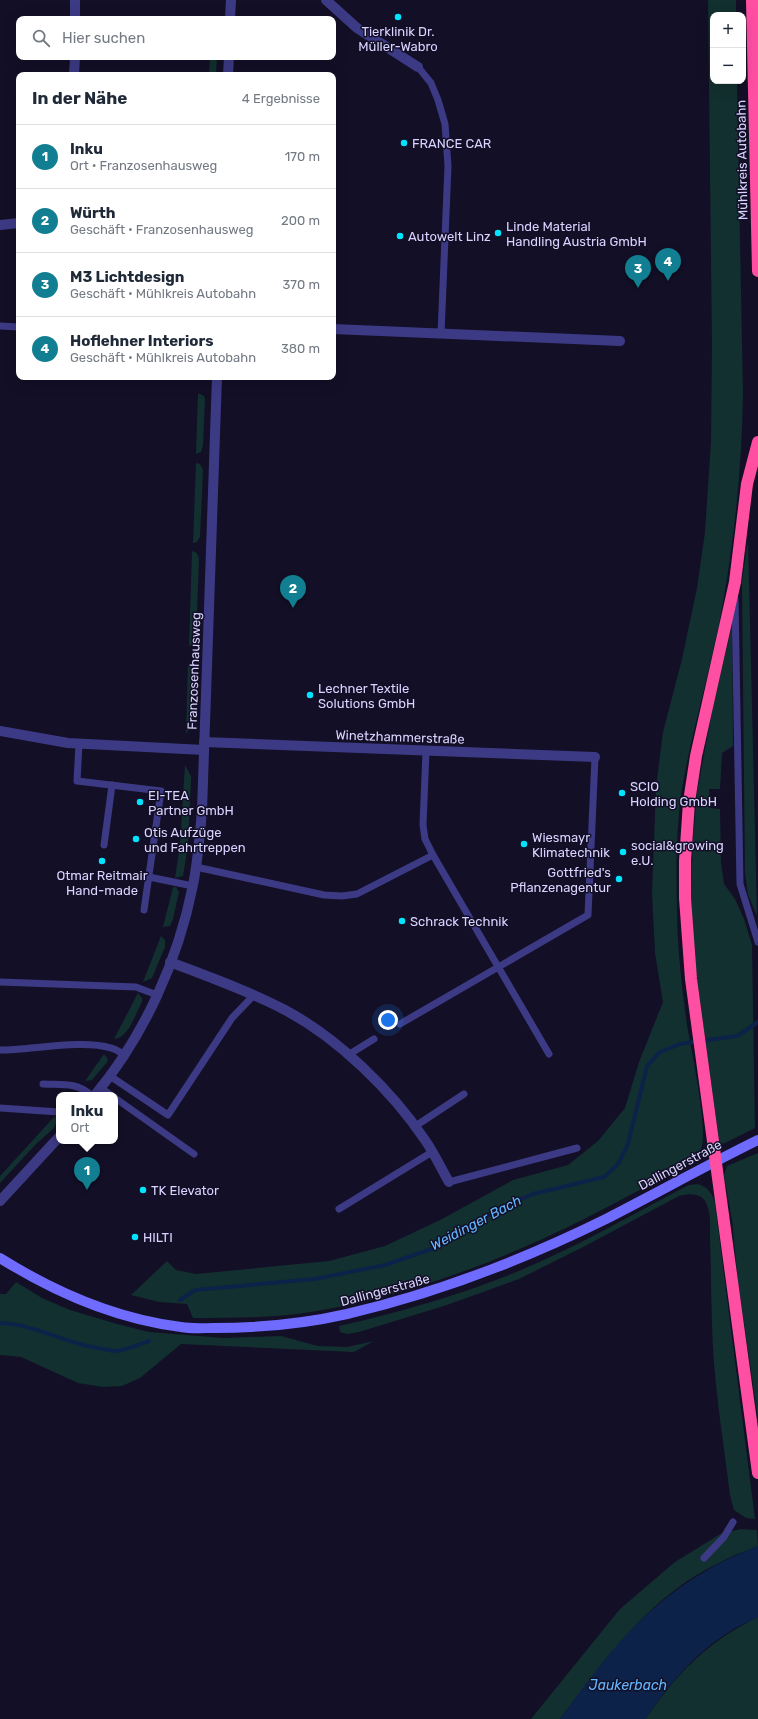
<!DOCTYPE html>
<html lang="de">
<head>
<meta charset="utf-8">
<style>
  :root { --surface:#fff; --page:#f2f2f3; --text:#1f2937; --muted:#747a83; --line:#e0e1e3; --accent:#117e91 }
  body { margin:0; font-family:Rubik,sans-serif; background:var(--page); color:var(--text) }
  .controls { position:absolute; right:12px; top:12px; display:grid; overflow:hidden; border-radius:8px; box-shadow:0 4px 16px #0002 }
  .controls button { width:36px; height:36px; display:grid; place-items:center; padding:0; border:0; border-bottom:1px solid var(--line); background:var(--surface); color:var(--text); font:20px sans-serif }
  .you { position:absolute; left:388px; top:1020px; width:14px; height:14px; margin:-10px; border:3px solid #fff; border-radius:50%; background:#1a73e8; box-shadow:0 0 0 6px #1a73e833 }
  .badge { display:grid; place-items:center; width:26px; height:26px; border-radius:50%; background:var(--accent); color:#fff; font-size:13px; font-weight:700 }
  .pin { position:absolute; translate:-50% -33px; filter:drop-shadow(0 1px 2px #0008) }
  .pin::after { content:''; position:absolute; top:21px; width:14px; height:12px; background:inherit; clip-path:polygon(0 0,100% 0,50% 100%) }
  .popup { position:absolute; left:56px; top:1092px; width:62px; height:52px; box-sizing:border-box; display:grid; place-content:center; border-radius:8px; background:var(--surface); filter:drop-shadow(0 1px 3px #0005); font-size:13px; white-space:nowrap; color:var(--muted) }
  .popup b { font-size:15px; color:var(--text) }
  .popup::after { content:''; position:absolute; left:50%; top:100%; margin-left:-8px; border:8px solid transparent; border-top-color:var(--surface) }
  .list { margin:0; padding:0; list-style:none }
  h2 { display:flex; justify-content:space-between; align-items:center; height:52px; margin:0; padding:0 16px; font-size:17px }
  h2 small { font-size:13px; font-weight:400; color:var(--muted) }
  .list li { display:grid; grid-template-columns:26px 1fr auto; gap:12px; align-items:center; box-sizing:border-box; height:64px; padding:0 16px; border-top:1px solid var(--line) }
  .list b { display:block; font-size:15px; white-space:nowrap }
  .list p { margin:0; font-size:13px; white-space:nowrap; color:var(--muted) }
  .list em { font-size:13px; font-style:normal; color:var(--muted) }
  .icon { flex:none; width:22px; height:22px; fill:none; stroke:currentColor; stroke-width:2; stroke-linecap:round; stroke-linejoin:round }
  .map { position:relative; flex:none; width:758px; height:1719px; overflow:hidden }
  .search { position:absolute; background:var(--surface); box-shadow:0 4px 16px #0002; left:16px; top:16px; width:320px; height:44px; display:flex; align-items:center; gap:10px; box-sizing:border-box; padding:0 14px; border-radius:8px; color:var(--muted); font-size:15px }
  .panel { position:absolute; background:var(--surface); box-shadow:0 4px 16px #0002; left:16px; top:72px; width:320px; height:308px; border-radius:8px }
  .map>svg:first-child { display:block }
  .green { fill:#12302f }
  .water { fill:#0c2248 }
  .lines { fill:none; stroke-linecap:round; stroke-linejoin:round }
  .stream { stroke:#0c2248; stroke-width:4 }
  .lane { stroke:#3d3a85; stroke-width:7 }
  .street { stroke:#3d3a85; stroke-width:10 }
  .secondary { stroke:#6f6bff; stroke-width:10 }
  .highway { stroke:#ff4fa3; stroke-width:12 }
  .poi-dot { fill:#00e5ff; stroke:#130f26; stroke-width:1.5 }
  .labels { text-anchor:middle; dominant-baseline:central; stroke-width:3; stroke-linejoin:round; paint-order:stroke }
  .poi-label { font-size:13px; fill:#d9d4ff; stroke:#130f26; text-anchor:start }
  .street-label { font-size:13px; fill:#d9d4ff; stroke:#130f26 }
  .water-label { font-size:14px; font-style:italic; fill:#62b6ff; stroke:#130f26 }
</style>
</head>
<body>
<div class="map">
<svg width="758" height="1719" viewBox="0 0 758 1719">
  <rect width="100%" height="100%" fill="#130f26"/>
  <g class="green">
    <path d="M708,0h28v15h-23v66h24l6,313c-1,71 -8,140 -20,209 -11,61 -29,120 -40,180 -7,41 -7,84 -6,125 0,39 5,79 10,117 4,23 22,108 14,124 -10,20 -51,35 -71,46 -99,54 -207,99 -319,117 -39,6 -79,6 -118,6l-6,-14 -28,-2 -28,-7 36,-34 9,9 20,4 133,-13 56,-15 57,-27 71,-39 55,-15 30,-24 27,-33 14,-46 24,-60 -8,-49 -3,-60 4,-105 7,-56 19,-73 15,-71 8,-56 6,-91 1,-96z"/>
    <path d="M210,57h7l-1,18h-7z"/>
    <path d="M198,393l6,3 1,3 -2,46 -2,7 -5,2z"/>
    <path d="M196,463l4,1 3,6 -3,67 -3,5 -4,1z"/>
    <path d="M748,540l9,376 -9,-21 -3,-21 -3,-293z"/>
    <path d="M192,551l5,2 2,6 -3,80 -1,4 -6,3z"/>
    <path d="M732,625l1,121 -11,7 -2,36h-11l1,19 10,1 1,53 3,22 11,15 9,20 8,26 3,183 -30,15 -4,1 -2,-4 -25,-183 -3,-59 2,-58 4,-48 16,-86z"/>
    <path d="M188,663l4,1 4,5 -3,54 -7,11z"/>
    <path d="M185,765l6,11v6l-3,63 -5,31 -8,2 5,-33z"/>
    <path d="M173,887h3l3,5 -6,27 -3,7 -7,1z"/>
    <path d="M161,936l4,4v7l-13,31 -9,4z"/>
    <path d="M138,993l4,5v4c-7,12 -13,36 -28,37z"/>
    <path d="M104,1054l3,4 1,3 -16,19 -7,1z"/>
    <path d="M55,1116l2,5 -3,7 -18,16 -36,39v-7z"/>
    <path d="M758,1153v266l-20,-138 -6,-61 -8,-45 3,-9z"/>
    <path d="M698,1184c10,4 14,8 17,19l40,316 -9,-1 -12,-8 -4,-15c-7,-57 -17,-115 -18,-172 -1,-28 -1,-56 -2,-85 0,-10 1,-23 -3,-33 -4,-12 -17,-12 -28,-9l-94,50 -66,33 -72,26 -88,27 -12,2 -7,-2 -1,-6c62,-14 124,-32 182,-56 55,-23 107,-53 160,-81l8,-4z"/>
    <path d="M16,1282l26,16 28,12 47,14 32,8 74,6 58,-2 37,10 29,1 27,-6 -20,11 -173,-8 -41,34 -18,8 -19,1 -25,-4 -57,-26 -21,-2v-61h6z"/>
    <path d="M741,1529l16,1 1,16c-27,10 -54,23 -78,40 -49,36 -84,85 -120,133h-29l89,-110 55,-47 47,-29z"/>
    <path d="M758,1617v102h-113c35,-48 59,-75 113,-102z"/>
  </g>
  <path class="water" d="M758,1546v71c-12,6 -24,11 -35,19 -32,21 -56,52 -78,83h-85c17,-22 33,-46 52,-68 41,-48 86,-82 146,-105z"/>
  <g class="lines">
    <g class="stream">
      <path d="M180,1300l15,-10 120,-11 70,-14 52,-18 65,-40 31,-13 71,-17 14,-13 10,-20 19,-78 13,-14 20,-8 57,-8 21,-14"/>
      <path d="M0,1323c34,1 64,20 98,25 6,1 13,3 18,3 11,-1 22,-6 33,-10"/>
    </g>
    <g class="lane">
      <path d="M418,67l13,16 7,17 7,24 3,42 -7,168"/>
      <path d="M0,326l19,1"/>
      <path d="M735,599l5,285 18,58"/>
      <path d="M79,744l-2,37 84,10 -17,119"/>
      <path d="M426,751l-3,74 2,14 8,16 116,199"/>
      <path d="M104,845l8,-60"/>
      <path d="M196,867l128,28 18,1 15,-2 76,-39"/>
      <path d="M149,877l44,9"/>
      <path d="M0,982l136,5 21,8"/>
      <path d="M400,1024l188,-109 7,-158"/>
      <path d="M0,1050c32,0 82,-11 111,-2 5,1 9,4 13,7"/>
      <path d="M348,1055l26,-16"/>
      <path d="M110,1076l58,39 64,-97 21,-22"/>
      <path d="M43,1084c19,1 33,-2 48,11"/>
      <path d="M101,1088l10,7"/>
      <path d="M115,1098l79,56"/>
      <path d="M0,1108l59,4"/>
      <path d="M414,1127l50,-33"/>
      <path d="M449,1182l128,-34"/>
      <path d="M339,1209l93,-57"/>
      <path d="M704,1558l20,-21 9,-15"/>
    </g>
    <g class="street">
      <path d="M75,0v19"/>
      <path d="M326,0l31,28 61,39"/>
      <path d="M230,19l1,-19"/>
      <path d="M74,75l1,-18"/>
      <path d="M228,75l1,-18"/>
      <path d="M0,225l19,-2"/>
      <path d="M333,329l287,12"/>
      <path d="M0,731l68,12 136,7"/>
      <path d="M204,742l391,15"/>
      <path d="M170,962c39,15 79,29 115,48 53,28 107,81 140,130 9,13 16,28 24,42"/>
      <path d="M95,1095c49,-59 83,-134 98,-210 5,-25 7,-50 9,-75l15,-433"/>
      <path d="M0,1201l59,-64"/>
    </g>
    <path class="secondary" d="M0,1258c56,35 116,61 181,69 11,2 22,1 33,1 45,0 89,-4 133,-14 90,-21 176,-54 259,-95 51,-26 101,-54 152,-79"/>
    <g class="highway">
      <path d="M752,0l6,271"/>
      <path d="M758,442l-11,42 -12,98 -39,174 -7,46 -4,59v37l6,81 67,494"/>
    </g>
  </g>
  <g class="poi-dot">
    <circle cx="398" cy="17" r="4"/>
    <circle cx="404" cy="143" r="4"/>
    <circle cx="498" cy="233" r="4"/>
    <circle cx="400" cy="236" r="4"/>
    <circle cx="310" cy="695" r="4"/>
    <circle cx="622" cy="793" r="4"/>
    <circle cx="140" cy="802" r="4"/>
    <circle cx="136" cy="839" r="4"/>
    <circle cx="524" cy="844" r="4"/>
    <circle cx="623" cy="852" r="4"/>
    <circle cx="102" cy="861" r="4"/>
    <circle cx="619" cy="879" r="4"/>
    <circle cx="402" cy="921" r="4"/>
    <circle cx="143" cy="1190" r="4"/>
    <circle cx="135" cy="1237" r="4"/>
  </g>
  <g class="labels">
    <g class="poi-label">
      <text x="398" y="31" text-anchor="middle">Tierklinik Dr.<tspan x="398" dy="15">Müller-Wabro</tspan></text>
      <text x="412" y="143">FRANCE CAR</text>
      <text x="506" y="226">Linde Material<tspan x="506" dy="15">Handling Austria GmbH</tspan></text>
      <text x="408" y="236">Autowelt Linz</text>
      <text x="318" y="688">Lechner Textile<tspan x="318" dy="15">Solutions GmbH</tspan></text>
      <text x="630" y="786">SCIO<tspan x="630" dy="15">Holding GmbH</tspan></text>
      <text x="148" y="795">EI-TEA<tspan x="148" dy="15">Partner GmbH</tspan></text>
      <text x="144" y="832">Otis Aufzüge<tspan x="144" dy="15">und Fahrtreppen</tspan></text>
      <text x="532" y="837">Wiesmayr<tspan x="532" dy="15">Klimatechnik</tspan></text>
      <text x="631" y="845">social&amp;growing<tspan x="631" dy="15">e.U.</tspan></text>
      <text x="611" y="872" text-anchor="end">Gottfried's<tspan x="611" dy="15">Pflanzenagentur</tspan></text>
      <text x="102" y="875" text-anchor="middle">Otmar Reitmair<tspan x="102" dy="15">Hand-made</tspan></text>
      <text x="410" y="921">Schrack Technik</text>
      <text x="151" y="1190">TK Elevator</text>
      <text x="143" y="1237">HILTI</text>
    </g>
    <g class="street-label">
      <text transform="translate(742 160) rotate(-91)">Mühlkreis Autobahn</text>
      <text transform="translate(194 671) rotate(-88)">Franzosenhausweg</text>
      <text transform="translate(400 737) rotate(2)">Winetzhammerstraße</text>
      <text transform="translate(680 1165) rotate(-28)">Dallingerstraße</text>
      <text transform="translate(385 1290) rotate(-15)">Dallingerstraße</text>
    </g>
    <g class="water-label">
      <text transform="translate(476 1223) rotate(-28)">Weidinger Bach</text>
      <text x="628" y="1685">Jaukerbach</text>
    </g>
  </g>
</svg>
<div class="controls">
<button>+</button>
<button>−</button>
</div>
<div class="you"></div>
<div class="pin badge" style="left:87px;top:1190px">1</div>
<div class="popup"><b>Inku</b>Ort</div>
<div class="pin badge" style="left:293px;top:608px">2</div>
<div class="pin badge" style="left:638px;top:288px">3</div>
<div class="pin badge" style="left:668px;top:281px">4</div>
<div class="search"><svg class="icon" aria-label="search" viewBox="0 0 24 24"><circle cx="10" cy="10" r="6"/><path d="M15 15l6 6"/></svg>Hier suchen</div>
<section class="panel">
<h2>In der Nähe<small>4 Ergebnisse</small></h2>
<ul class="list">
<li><span class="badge">1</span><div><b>Inku</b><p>Ort · Franzosenhausweg</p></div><em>170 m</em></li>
<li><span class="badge">2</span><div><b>Würth</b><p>Geschäft · Franzosenhausweg</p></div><em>200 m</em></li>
<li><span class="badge">3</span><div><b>M3 Lichtdesign</b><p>Geschäft · Mühlkreis Autobahn</p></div><em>370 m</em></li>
<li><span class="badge">4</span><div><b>Hoflehner Interiors</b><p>Geschäft · Mühlkreis Autobahn</p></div><em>380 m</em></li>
</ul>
</section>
</div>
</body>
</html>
